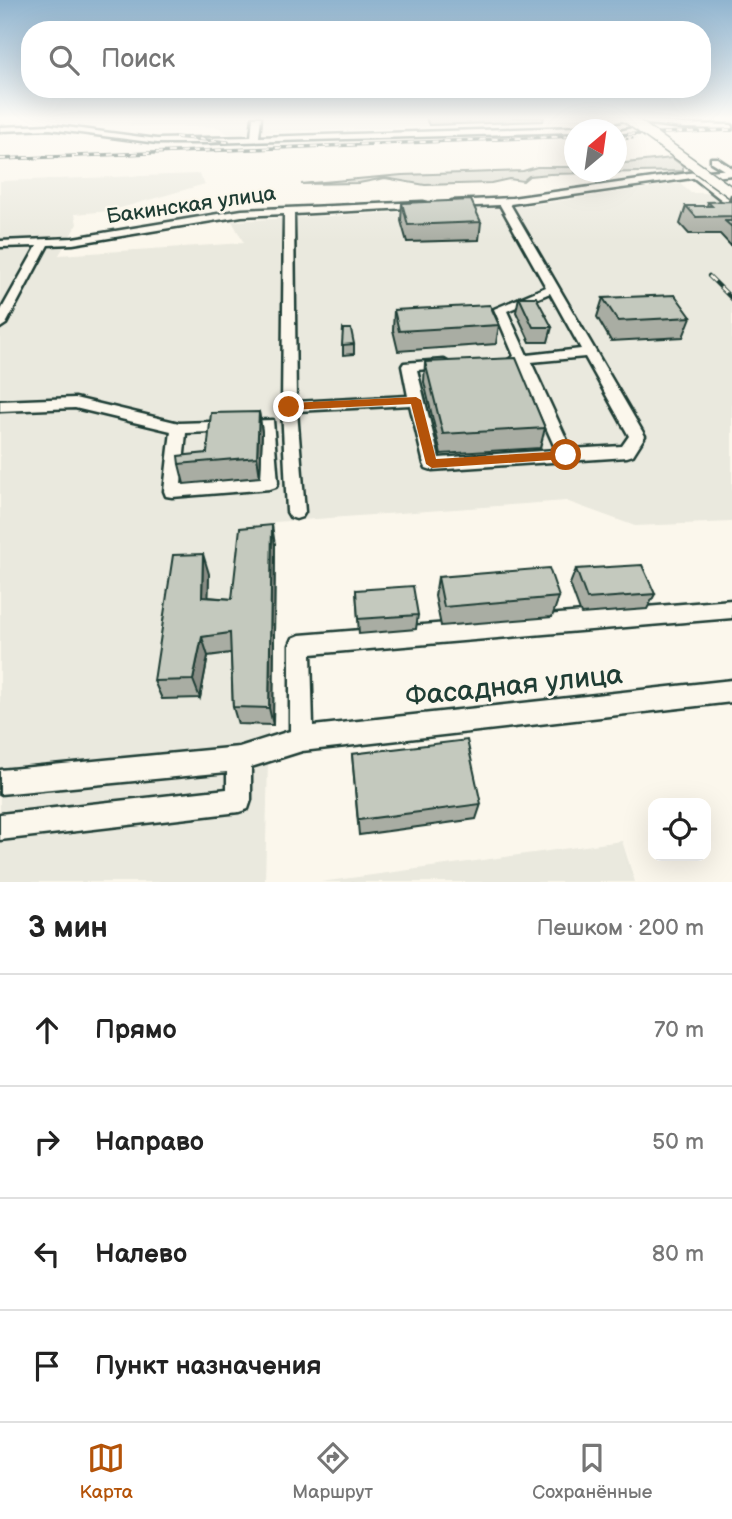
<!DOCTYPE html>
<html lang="ru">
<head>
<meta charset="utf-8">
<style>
  :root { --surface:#fff; --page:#f6f6f6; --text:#222; --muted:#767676; --line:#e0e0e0; --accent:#b45309 }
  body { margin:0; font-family:"Balsamiq Sans",sans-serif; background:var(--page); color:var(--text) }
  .controls { position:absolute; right:21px; bottom:21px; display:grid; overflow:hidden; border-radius:14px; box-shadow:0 7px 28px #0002 }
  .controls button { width:63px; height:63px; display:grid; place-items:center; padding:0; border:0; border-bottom:2px solid var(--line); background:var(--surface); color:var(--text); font:35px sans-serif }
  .compass { position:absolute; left:564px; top:119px; width:63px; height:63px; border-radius:50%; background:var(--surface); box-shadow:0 7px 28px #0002; rotate:29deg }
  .stop { position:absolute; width:21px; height:21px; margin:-16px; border:5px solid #b45309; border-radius:50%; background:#fff }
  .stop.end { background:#b45309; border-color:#fff; box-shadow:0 2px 7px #0008 }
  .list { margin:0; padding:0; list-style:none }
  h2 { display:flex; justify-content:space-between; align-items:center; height:91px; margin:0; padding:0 28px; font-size:30px }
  h2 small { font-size:23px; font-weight:400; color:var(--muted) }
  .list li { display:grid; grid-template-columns:46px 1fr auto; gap:21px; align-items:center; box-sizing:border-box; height:112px; padding:0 28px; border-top:2px solid var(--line) }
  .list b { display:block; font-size:26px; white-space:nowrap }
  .list em { font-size:23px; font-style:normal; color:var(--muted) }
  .icon { flex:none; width:38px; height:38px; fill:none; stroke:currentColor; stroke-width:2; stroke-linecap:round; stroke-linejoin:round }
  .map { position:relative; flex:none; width:732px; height:882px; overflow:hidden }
  .search { position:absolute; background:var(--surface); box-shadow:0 7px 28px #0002; left:21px; right:21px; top:21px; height:77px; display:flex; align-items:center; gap:18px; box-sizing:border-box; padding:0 24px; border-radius:28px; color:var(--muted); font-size:26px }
  .sheet { height:539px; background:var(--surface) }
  nav { display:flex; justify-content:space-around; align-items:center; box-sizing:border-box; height:98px; border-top:2px solid var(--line); background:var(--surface); font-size:19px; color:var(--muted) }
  nav a { display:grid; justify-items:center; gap:4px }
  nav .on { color:var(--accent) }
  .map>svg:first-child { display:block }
  .built { fill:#eae9de }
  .green { fill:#dbdcd1; stroke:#7d8c82; stroke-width:2 }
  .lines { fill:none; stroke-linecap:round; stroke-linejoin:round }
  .minor-casing { stroke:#1f3d34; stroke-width:5 }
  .major-casing { stroke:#1f3d34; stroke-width:5 }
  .path { stroke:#1f3d34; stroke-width:2; stroke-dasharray:2.5 2.5; stroke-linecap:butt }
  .minor { fill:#fbf7ec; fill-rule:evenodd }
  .major { fill:#fbf7ec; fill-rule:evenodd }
  .rail-far1-casing { stroke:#1f3d34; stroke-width:3.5 }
  .rail-casing { stroke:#1f3d34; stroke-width:4.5 }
  .rail-far1 { stroke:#fbf7ec; stroke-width:2; stroke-dasharray:6; stroke-linecap:butt }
  .rail { stroke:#fbf7ec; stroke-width:2.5; stroke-dasharray:8; stroke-linecap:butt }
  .major-bridge-casing { stroke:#1f3d34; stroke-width:13; stroke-linecap:butt }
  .major-bridge { stroke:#fbf7ec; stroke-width:10 }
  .wall { fill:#a9ada3; stroke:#1f3d34; stroke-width:2 }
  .shaded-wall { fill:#898d85; stroke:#1f3d34; stroke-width:2 }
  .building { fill:#c4c9be; stroke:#1f3d34; stroke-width:2 }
  .route { fill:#b45309 }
  .labels { text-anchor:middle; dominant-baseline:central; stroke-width:5; stroke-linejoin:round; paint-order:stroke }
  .far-street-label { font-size:21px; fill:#1f3d34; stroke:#fbf7ec }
  .near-street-label { font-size:28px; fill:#1f3d34; stroke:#fbf7ec }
</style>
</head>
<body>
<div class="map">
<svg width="732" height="882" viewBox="0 0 732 882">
  <rect width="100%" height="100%" fill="#fbf7ec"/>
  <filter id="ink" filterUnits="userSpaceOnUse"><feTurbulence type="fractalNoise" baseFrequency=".0143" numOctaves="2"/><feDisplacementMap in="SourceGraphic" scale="14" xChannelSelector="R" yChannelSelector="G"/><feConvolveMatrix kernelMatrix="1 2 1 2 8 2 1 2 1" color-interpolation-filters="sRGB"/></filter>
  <g filter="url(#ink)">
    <g class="built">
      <path d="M130,117h471l3,3 -376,14 -10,-7 -88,-1z"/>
      <path d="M199,174l6,10 -95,27 -35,3 2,10 -18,31 185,-12 -12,-22 292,-15 155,-23 12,10h26l15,14v315l-97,4 -69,-25 -292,21 -9,360h-265v-701z"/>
      <path d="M622,841l13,41h-314z"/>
    </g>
    <path class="green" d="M672,158l11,8v5l-133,3 -21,2 -6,5 -14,-2 -18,4 -66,2 -40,-7 -26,5 -58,1 101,-9 121,-4 14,-4h37v5h42l1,-8z"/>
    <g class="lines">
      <g class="minor-casing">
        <g id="minor">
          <path d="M253,117h8l-2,20 350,-11 25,-5 2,-4 47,7 49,1v4l-49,-1 -42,-5 -27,7h-40v2l-365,11h-52l-107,-14 -50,2v-4l50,-2 107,14 94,-2z"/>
          <path d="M711,158h6l15,10v7l-21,-13z"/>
          <path d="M696,172l3,1v4l-189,27 135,232 -12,19 -6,2 -195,13 -6,-2 -2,-4 -14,-59 -113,6 8,101 -3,5 -6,2 -6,-2 -3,-5 -5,-105 2,-193 -42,2 -169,28 -25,1 -42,79 -6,4v-16l37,-66 -37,1v-6l73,-3 169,-28 181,-8 4,1v4l-133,7 2,188 112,-6 -6,-30 2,-3 40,-3 7,4 -2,3 -32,3 22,88 117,-8 -38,-86 -8,-1 -2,-3 6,-4 -20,-47 52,-22 -46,-82 -48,2 -5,-3 5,-3 60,-3zM550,293l31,56 -54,6 -20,-44zM585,357l44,79 -7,10 -51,3 -40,-87z"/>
          <path d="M75,398l104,25 94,-3 5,63 -2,4 -6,2 -98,8 -6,-1 -2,-5 7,-60 -96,-23 -75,3v-10zM260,430l1,47 -80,7 5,-51z"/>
          <path d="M732,600v18l-421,36 2,72 419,-46v22l-430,49 -51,16v33l-3,9 -9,3 -239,28v-26l227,-25v-17l-227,22v-24l239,-23 51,-16v-86l3,-7 7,-3z"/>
        </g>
      </g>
      <g class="major-casing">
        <path id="major" d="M732,169v6l-26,3 26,20v10l-42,-33 6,-3z"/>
      </g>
      <path class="path" d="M616,140l20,-2"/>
      <use href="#minor" class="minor"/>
      <use href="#major" class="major"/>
      <g class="rail-far1-casing">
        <g id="rail-far1">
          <path d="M616,135l116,-5"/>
          <path d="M175,137l53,5"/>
          <path d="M0,159l574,-23"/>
        </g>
      </g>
      <g class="rail-casing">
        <path id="rail" d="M709,276l23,23"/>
      </g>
      <use href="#rail-far1" class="rail-far1"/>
      <use href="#rail" class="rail"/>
      <g class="major-bridge-casing">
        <path id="major-bridge" d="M626,117l106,76"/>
      </g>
      <use href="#major-bridge" class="major-bridge"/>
    </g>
    <g class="wall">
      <path d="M427,117h117l-1,4 -114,4 -2,-4z"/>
      <path d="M731,194l1,53 -12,-13h-31l-9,-10 6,-18h21l1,-4h20z"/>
      <path d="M402,203l79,19 -2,18 -72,2 -6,-21z"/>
      <path d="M519,297l33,30 -4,15h-18l-14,-30z"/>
      <path d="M603,298l88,19 -8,20 -72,4 -14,-24z"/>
      <path d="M394,310l105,15 -3,19 -98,7 -5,-21z"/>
      <path d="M343,329l11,15v10l-11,1z"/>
      <path d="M425,362l120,66 -5,20 -99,6 -17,-72z"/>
      <path d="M259,412l3,20 -2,45 -76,7 -5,-20 28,-11z"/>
      <path d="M275,545l-2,180 -35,-1 -5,-17 -2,-54 -23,3 -8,42 -38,1 -8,-18 55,-107 -1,23 24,2z"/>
      <path d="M576,569l79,25 -8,15 -66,5 -11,-30z"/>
      <path d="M438,577l121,20 -7,20 -111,9 -6,-30z"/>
      <path d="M356,590l62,25 -2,14 -57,5z"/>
      <path d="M352,754l129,50 -5,15 -117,16z"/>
    </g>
    <g class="shaded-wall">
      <path d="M259,412l3,20 -2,45 -3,-20z"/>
      <path d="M272,525l3,20 -2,180 -4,-17z"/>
      <path d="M203,554l6,20 -1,42 -6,-19z"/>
      <path d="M202,637l6,19 -8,42 -7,-18z"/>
    </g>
    <g class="building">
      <path d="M471,200l10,22 -73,3 -6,-22z"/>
      <path d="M732,201v15l-36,1 -10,-11h26l-4,-4z"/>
      <path d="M725,221h7v6z"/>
      <path d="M675,295l16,22 -73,4 -15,-23z"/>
      <path d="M519,297h17l16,30h-19z"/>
      <path d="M490,305l9,20 -100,6 -5,-21z"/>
      <path d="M343,329h8l3,15 -12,1z"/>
      <path d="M516,358l29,70 -102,6 -18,-72z"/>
      <path d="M259,412l-2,45 -78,7 -1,-8 29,-3 4,-40z"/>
      <path d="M272,525l-3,183 -36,-1 -3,-74 -28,4 -9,43 -39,1 19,-126 30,-1 -1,43 30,2 8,-71z"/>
      <path d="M642,565l13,29 -68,5 -11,-30z"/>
      <path d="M549,568l10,29 -115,10 -6,-30z"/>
      <path d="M413,586l5,29 -60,4 -2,-29z"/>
      <path d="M467,740l14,64 -123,16 -6,-66z"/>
    </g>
  </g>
  <linearGradient id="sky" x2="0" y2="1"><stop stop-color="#90b4cf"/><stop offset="0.49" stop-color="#fdfbf6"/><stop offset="1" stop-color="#fdfbf6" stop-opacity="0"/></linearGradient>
  <rect width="732" height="241" fill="url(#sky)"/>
  <path class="route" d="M416,397l5,3 15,59 130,-8 6,4 -6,4 -134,9 -6,-4 -15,-60 -122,6 -5,-3 5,-4z"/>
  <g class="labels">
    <g class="far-street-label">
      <text transform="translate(191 205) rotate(-8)">Бакинская улица</text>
    </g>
    <g class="near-street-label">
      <text transform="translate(514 686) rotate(-6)">Фасадная улица</text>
    </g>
  </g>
</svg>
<div class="controls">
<button><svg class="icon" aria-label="locate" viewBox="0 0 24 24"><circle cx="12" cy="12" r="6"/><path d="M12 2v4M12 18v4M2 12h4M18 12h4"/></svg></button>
</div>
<svg class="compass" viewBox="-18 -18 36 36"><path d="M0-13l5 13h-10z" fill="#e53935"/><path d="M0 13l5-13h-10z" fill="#767676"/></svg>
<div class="stop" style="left:566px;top:455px"></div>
<div class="stop end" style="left:289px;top:407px"></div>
<div class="search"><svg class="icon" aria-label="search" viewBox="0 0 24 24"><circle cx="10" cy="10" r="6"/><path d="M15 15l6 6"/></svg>Поиск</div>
</div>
<section class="sheet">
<h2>3 мин<small>Пешком · 200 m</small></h2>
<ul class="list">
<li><svg class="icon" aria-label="ahead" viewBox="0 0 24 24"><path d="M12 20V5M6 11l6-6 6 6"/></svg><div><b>Прямо</b></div><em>70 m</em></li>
<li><svg class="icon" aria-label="right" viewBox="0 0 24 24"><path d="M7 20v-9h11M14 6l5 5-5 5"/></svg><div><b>Направо</b></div><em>50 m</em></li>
<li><svg class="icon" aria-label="left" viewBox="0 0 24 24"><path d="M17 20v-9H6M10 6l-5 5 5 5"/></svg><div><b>Налево</b></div><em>80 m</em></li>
<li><svg class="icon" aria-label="arrive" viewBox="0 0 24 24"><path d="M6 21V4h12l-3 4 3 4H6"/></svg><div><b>Пункт назначения</b></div></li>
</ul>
</section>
<nav>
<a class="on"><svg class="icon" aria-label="map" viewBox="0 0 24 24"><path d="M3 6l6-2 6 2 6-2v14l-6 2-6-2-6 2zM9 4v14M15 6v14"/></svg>Карта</a>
<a><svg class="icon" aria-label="directions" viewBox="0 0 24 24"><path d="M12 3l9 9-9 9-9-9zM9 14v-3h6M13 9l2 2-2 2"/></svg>Маршрут</a>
<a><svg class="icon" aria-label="saved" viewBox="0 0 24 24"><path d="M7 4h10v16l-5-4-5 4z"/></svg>Сохранённые</a>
</nav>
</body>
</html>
